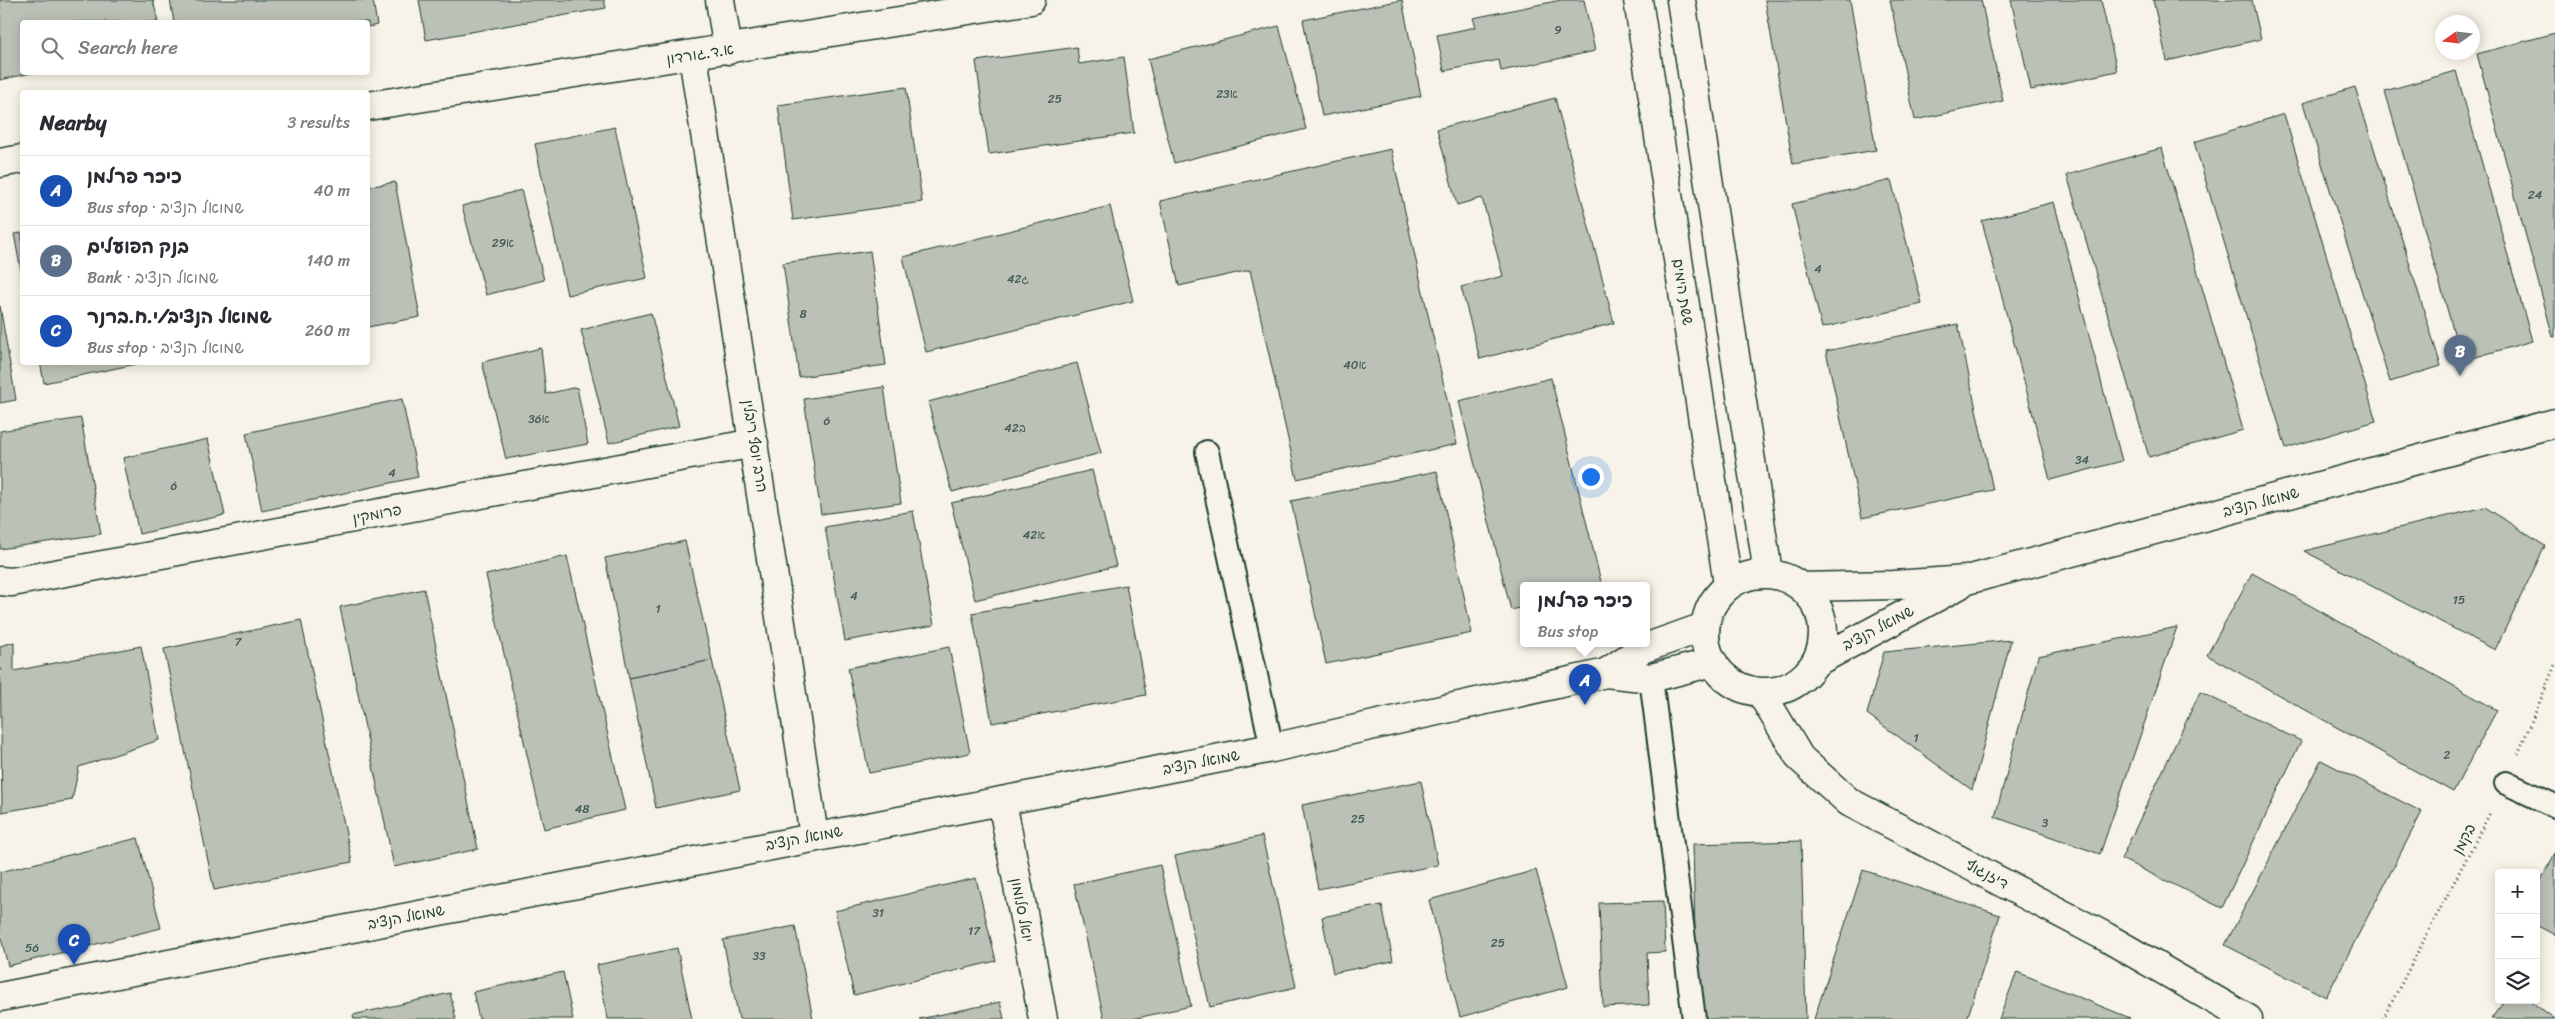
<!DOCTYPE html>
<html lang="en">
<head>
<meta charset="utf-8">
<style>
  :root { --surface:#fff; --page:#f2f2f3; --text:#2b2b33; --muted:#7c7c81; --line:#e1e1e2; --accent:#111827 }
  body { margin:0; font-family:Sriracha,"Playpen Sans Hebrew",sans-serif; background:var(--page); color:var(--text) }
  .controls { position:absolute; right:15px; bottom:15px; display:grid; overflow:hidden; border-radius:5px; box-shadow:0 2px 12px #0003 }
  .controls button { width:45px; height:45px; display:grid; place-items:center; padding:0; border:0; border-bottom:1px solid var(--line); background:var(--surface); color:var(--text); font:25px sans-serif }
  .compass { position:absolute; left:2435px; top:15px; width:45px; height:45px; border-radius:50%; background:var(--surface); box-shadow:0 2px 12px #0003; rotate:256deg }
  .you { position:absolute; left:1590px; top:476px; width:18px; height:18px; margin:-12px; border:4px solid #fff; border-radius:50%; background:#1a73e8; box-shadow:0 0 0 8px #1a73e833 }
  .badge { display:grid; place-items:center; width:32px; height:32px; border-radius:50%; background:var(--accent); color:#fff; font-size:16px; font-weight:700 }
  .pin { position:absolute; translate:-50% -41px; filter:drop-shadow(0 1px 2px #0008) }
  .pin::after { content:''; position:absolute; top:26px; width:18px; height:15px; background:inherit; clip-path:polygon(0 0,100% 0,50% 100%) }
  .popup { position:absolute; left:1520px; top:582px; width:130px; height:65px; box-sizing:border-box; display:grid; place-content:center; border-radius:5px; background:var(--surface); filter:drop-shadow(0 1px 4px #0005); font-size:16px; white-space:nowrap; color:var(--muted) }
  .popup b { font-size:19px; color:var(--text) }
  .popup::after { content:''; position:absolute; left:50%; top:100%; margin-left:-10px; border:10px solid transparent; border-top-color:var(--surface) }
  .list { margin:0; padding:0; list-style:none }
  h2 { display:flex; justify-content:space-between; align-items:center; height:65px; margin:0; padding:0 20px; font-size:21px }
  h2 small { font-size:16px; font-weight:400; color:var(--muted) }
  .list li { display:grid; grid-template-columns:32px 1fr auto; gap:15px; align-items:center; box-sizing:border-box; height:70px; padding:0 20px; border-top:1px solid var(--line) }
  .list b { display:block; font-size:19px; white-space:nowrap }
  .list p { margin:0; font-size:16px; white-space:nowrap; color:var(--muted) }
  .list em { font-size:16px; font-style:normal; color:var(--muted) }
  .icon { flex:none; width:28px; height:28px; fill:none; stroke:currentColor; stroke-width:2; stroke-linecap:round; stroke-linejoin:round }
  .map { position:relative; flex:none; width:2555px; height:1019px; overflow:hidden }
  .search { position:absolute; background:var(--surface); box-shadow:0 2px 12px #0003; left:20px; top:20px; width:350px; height:55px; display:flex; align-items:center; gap:12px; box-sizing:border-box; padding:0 18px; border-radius:5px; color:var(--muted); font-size:19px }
  .panel { position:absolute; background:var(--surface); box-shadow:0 2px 12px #0003; left:20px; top:90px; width:350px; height:275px; border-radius:5px }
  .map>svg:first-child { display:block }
  .building { fill:#bbc1b6; stroke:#1f3d34 }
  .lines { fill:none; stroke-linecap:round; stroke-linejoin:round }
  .lane-casing { stroke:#1f3d34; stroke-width:26 }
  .street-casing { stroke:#1f3d34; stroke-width:31 }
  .secondary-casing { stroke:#1f3d34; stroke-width:31 }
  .path { stroke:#1f3d34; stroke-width:3; stroke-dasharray:1 4; stroke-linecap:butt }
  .lane { stroke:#f7f3e8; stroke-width:22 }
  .street { stroke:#f7f3e8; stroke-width:28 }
  .secondary { stroke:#f7f3e8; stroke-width:28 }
  .labels { text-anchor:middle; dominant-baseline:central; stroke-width:4.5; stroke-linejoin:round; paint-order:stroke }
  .number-label { font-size:12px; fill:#465e54 }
  .street-label { font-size:15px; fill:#1f3d34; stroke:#f7f3e8 }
</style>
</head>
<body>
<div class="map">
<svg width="2555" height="1019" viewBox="0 0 2555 1019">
  <rect width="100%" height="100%" fill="#f7f3e8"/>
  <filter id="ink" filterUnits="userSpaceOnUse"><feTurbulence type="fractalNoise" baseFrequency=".02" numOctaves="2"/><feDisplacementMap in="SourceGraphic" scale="10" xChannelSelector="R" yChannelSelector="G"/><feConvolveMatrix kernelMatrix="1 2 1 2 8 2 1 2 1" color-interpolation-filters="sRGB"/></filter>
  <g filter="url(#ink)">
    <g class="building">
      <path d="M0,0h153l5,22h-136v50h14l-36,8z"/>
      <path d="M170,0h203l4,25 -9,2v-5h-194z"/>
      <path d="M419,0h185l2,8 -180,32z"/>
      <path d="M1402,0l19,96 -99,20 -19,-96z"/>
      <path d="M1561,0h23l11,51 -94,20 -2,-11 -55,11 -7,-36 39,-8 -3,-9z"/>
      <path d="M1765,0h85l26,150 -83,14z"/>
      <path d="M1890,0h91l22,101 -88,19z"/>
      <path d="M2011,0h90l16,71 -86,19z"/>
      <path d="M2153,0h99l9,39 -94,22z"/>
      <path d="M1279,26l27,103 -132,34 -26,-104z"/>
      <path d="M2555,33v304h-2l-76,-283z"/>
      <path d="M1077,47l2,17 45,-7 10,76 -145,21 -13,-93z"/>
      <path d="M2456,71l76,270 -70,20 -77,-270z"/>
      <path d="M906,87l16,115 -129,18 -15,-115z"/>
      <path d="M2355,87l86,279 -51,16 -87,-279z"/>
      <path d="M1555,98l59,225 -134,36 -19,-72 42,-11 -21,-78 -25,7 -20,-76z"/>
      <path d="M2284,114l92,307 -90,27 -92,-306z"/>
      <path d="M615,127l32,151 -80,17 -32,-151z"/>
      <path d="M2162,148l81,282 -94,27 -82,-282z"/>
      <path d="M1391,149l66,295 -160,35 -47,-209 -71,16 -19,-85z"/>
      <path d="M1891,180l31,124 -100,24 -30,-124z"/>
      <path d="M395,182l25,135 -52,10v-140z"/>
      <path d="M521,190l23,90 -58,15 -24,-89z"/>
      <path d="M2054,202l68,259 -72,19 -68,-259z"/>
      <path d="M1110,206l23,95 -207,51 -23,-95z"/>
      <path d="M22,233v43l-8,-42z"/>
      <path d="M870,251l16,114 -87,12 -16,-114z"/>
      <path d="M0,306l16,94 -16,3z"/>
      <path d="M651,313l28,113 -70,17 -28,-113z"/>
      <path d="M1958,324l35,166 -131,28 -36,-167z"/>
      <path d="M541,348l5,46 31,-7 11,57 -82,15 -24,-97z"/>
      <path d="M40,362h106l-102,21z"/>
      <path d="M1077,363l24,90 -149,39 -24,-90z"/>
      <path d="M1551,378l51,208h-78v21l-13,3 -52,-209z"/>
      <path d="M884,387l17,116 -80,11 -17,-115z"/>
      <path d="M402,399l16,78 -156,34 -16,-78z"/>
      <path d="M81,418l20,116 -101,15v-118z"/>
      <path d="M208,439l17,76 -86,19 -16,-76z"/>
      <path d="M1092,470l24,96 -141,34 -24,-97z"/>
      <path d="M1437,471l35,162 -146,31 -35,-163z"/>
      <path d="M2485,507l60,39 -50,104 -191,-99z"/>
      <path d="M913,511l21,114 -89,16 -20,-114z"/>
      <path d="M685,541l27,119 -83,18 -24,-120z"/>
      <path d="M567,556l58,254 -81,19 -58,-254z"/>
      <path d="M2252,573l245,137 -44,82 -246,-137z"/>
      <path d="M1126,585l20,110 -154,28 -20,-110z"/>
      <path d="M424,589l54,260 -84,18 -54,-260z"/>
      <path d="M301,620l51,242 -138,28 -50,-241z"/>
      <path d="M2177,627l-77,227 -105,-37 43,-161z"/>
      <path d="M2011,640l-39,150 -105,-76 17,-62z"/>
      <path d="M14,642v29l127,-25 18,94 -80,27 -7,33 -70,12 -2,-166z"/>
      <path d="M949,647l21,106 -101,20 -21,-105z"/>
      <path d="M712,660l28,130 -84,18 -27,-130z"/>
      <path d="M2200,692l101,49 -79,167 -101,-49z"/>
      <path d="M2321,760l101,52 -96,185 -101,-52z"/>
      <path d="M1421,781l17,84 -120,24 -16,-84z"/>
      <path d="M1262,836l34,151 -86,20 -35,-151z"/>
      <path d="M138,838l23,90 -153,38 -8,-32v-62z"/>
      <path d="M1801,841l5,178h-109l-4,-175z"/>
      <path d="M2555,853v82l-19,-10v-35z"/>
      <path d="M1160,865l31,141 -59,13h-28l-30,-135z"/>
      <path d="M1536,870l32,117 -108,30 -31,-117z"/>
      <path d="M1863,870l137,45 -33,104h-153z"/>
      <path d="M976,878l20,83 -142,34 -19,-84z"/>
      <path d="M1663,901l2,51 -18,1 2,52 -46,2 -4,-104z"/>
      <path d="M1382,905l11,56 -60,12 -11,-56z"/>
      <path d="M795,926l18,93h-74l-16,-79z"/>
      <path d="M677,948l15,71h-84l-11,-54z"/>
      <path d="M563,972l10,47h-94l-6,-27z"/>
      <path d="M2017,972l113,46 -1,1h-130z"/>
      <path d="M450,993l6,26h-102l-1,-4z"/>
      <path d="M2505,1000h24l25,19h-63z"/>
      <path d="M1000,1002l4,17h-85z"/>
    </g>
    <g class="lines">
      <g class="lane-casing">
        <g id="lane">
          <path d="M1207,452l65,296"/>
          <path d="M1651,678l43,341"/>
          <path d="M2506,783l49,23"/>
        </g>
      </g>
      <g class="street-casing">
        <g id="street">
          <path d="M720,0l8,50"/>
          <path d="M693,56l121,780"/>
          <path d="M368,106l663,-106"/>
          <path d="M0,163l22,-4"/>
          <path d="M0,581l12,1 742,-139"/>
          <path d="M1801,587l93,-2 73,-5 588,-157"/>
          <path d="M1816,662l143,-77"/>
          <path d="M1761,693l39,65 49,44 257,135 142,82"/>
          <path d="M1002,801l41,218"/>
        </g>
      </g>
      <g class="secondary-casing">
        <g id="secondary">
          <path d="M1638,0l90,584"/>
          <path d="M1681,0l87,573"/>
          <circle cx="1764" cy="633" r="59"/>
          <path d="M1606,673l36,-24 62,-22"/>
          <path d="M0,997l1272,-249 334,-75 45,5 62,-16"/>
        </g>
      </g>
      <g class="path">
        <path d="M2518,754l37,-89"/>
        <path d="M2383,1019l108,-208"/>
      </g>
      <use href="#lane" class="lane"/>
      <use href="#street" class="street"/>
      <use href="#secondary" class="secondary"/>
    </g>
  </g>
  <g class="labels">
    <g class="number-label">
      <text x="1558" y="30">9</text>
      <text x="1227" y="94">23א</text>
      <text x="1055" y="99">25</text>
      <text x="2535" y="195">24</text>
      <text x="503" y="243">29א</text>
      <text x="1818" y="269">4</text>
      <text x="1018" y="279">42ג</text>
      <text x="803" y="314">8</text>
      <text x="1355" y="365">40א</text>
      <text x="539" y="419">36א</text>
      <text x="827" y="421">6</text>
      <text x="1015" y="428">42ב</text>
      <text x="2082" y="460">34</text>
      <text x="392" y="473">4</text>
      <text x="174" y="486">6</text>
      <text x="1034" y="535">42א</text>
      <text x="854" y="596">4</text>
      <text x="2459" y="600">15</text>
      <text x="658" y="609">1</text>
      <text x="238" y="642">7</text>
      <text x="1916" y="738">1</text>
      <text x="2447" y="755">2</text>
      <text x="582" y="809">48</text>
      <text x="1358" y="819">25</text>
      <text x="2045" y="823">3</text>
      <text x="878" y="913">31</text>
      <text x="974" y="931">17</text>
      <text x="1498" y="943">25</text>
      <text x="32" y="948">56</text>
      <text x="759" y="956">33</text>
    </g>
    <g class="street-label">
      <text transform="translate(700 54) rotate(-9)">א.ד.גורדון</text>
      <text transform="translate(1683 292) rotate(81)">ששת הימים</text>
      <text transform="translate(755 446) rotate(81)">הרב יוסף ריבלין</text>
      <text transform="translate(2261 502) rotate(-15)">שמואל הנציב</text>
      <text transform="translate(377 514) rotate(-11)">פרומקין</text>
      <text transform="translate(1878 628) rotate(-28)">שמואל הנציב</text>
      <text transform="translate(1201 762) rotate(-11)">שמואל הנציב</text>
      <text transform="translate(804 838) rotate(-11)">שמואל הנציב</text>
      <text transform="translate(2464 839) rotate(-62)">בקמן</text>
      <text transform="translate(1987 874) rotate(28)">דיזנגוף</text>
      <text transform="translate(1022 910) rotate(79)">יואל סלומון</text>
      <text transform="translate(406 917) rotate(-11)">שמואל הנציב</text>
    </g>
  </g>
</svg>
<div class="controls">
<button>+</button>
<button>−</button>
<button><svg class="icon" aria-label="layers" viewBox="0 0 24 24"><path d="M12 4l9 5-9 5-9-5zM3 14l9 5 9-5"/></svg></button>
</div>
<svg class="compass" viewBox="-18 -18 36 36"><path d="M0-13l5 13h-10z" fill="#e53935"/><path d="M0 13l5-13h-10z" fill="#7c7c81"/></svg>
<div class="you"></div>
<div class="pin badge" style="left:1585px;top:705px;background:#1a4fb4">A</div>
<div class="popup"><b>כיכר פרלמן</b>Bus stop</div>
<div class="pin badge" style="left:2460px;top:376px;background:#5c6f8a">B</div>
<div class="pin badge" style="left:74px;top:965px;background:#1a4fb4">C</div>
<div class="search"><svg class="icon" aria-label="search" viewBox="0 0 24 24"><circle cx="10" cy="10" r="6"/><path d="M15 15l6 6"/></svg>Search here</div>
<section class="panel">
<h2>Nearby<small>3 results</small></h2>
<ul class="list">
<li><span class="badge" style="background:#1a4fb4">A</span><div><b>כיכר פרלמן</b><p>Bus stop · שמואל הנציב</p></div><em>40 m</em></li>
<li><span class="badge" style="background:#5c6f8a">B</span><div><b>בנק הפועלים</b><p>Bank · שמואל הנציב</p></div><em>140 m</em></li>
<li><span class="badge" style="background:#1a4fb4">C</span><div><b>שמואל הנציב/י.ח.ברנר</b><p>Bus stop · שמואל הנציב</p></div><em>260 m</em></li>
</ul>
</section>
</div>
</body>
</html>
